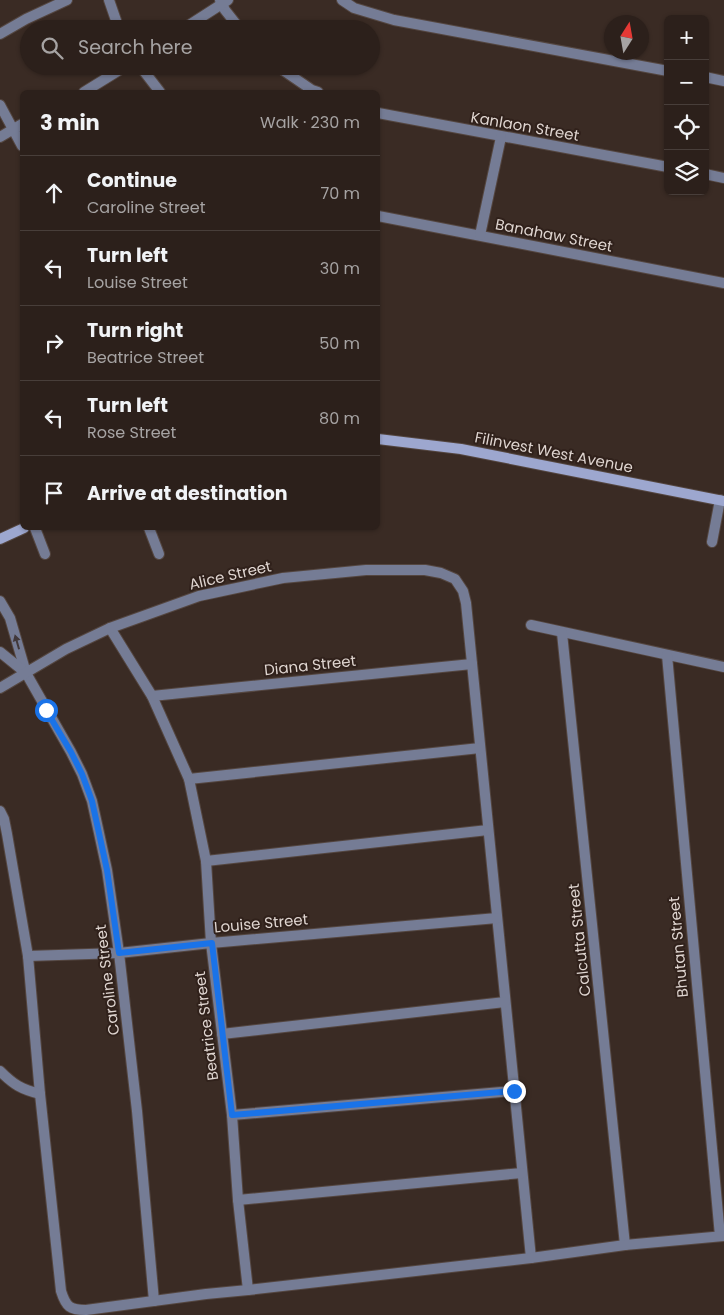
<!DOCTYPE html>
<html lang="en">
<head>
<meta charset="utf-8">
<style>
  :root { --surface:#2c201b; --page:#342824; --text:#f1f3f6; --muted:#a6a3a3; --line:#483e3a }
  body { margin:0; font-family:Poppins,sans-serif; background:var(--page); color:var(--text) }
  .controls { position:absolute; right:15px; top:15px; display:grid; overflow:hidden; border-radius:8px; box-shadow:0 1px 4px #0004 }
  .controls button { width:45px; height:45px; display:grid; place-items:center; padding:0; border:0; border-bottom:1px solid var(--line); background:var(--surface); color:var(--text); font:25px sans-serif }
  .compass { position:absolute; left:604px; top:15px; width:45px; height:45px; border-radius:50%; background:var(--surface); box-shadow:0 1px 4px #0004; rotate:11deg }
  .stop { position:absolute; width:15px; height:15px; margin:-11px; border:4px solid #1a73e8; border-radius:50%; background:#fff }
  .stop.end { background:#1a73e8; border-color:#fff; box-shadow:0 1px 5px #0008 }
  .list { margin:0; padding:0; list-style:none }
  h2 { display:flex; justify-content:space-between; align-items:center; height:65px; margin:0; padding:0 20px; font-size:21px }
  h2 small { font-size:16px; font-weight:400; color:var(--muted) }
  .list li { display:grid; grid-template-columns:32px 1fr auto; gap:15px; align-items:center; box-sizing:border-box; height:75px; padding:0 20px; border-top:1px solid var(--line) }
  .list b { display:block; font-size:19px; white-space:nowrap }
  .list p { margin:0; font-size:16px; white-space:nowrap; color:var(--muted) }
  .list em { font-size:16px; font-style:normal; color:var(--muted) }
  .icon { flex:none; width:28px; height:28px; fill:none; stroke:currentColor; stroke-width:2; stroke-linecap:round; stroke-linejoin:round }
  .map { position:relative; flex:none; width:724px; height:1315px; overflow:hidden }
  .search { position:absolute; background:var(--surface); box-shadow:0 1px 4px #0004; left:20px; top:20px; width:360px; height:55px; display:flex; align-items:center; gap:12px; box-sizing:border-box; padding:0 18px; border-radius:28px; color:var(--muted); font-size:19px }
  .panel { position:absolute; background:var(--surface); box-shadow:0 1px 4px #0004; left:20px; top:90px; width:360px; height:440px; border-radius:8px }
  .map>svg:first-child { display:block }
  .lines { fill:none; stroke-linecap:round; stroke-linejoin:round }
  .lane-casing { stroke:#544640; stroke-width:12 }
  .street-casing { stroke:#544640; stroke-width:12 }
  .secondary-casing { stroke:#544640; stroke-width:12 }
  .lane { stroke:#757c95; stroke-width:10 }
  .street { stroke:#757c95; stroke-width:10 }
  .secondary { stroke:#9da7cf; stroke-width:10 }
  .oneway { fill:#41383a }
  .route { stroke:#1a73e8; stroke-width:6 }
  .labels { text-anchor:middle; dominant-baseline:central; stroke-width:4; stroke-linejoin:round; paint-order:stroke }
  .street-label { font-size:15px; fill:#dfd5d0; stroke:#30211b }
</style>
</head>
<body>
<div class="map">
<svg width="724" height="1315" viewBox="0 0 724 1315">
  <rect width="100%" height="100%" fill="#3a2b24"/>
  <g class="lines">
    <g class="lane-casing">
      <g id="lane">
        <path d="M35,528l10,26"/>
        <path d="M149,528l10,26"/>
        <path d="M712,542l8,-42"/>
      </g>
    </g>
    <g class="street-casing">
      <g id="street">
        <path d="M109,0l10,29"/>
        <path d="M220,0l5,10 15,19"/>
        <path d="M342,0l12,8 40,12 274,51"/>
        <path d="M183,29l45,-29"/>
        <path d="M0,34l26,-15 41,-19"/>
        <path d="M140,66l20,26"/>
        <path d="M277,66l35,24 6,2"/>
        <path d="M705,77l19,4"/>
        <path d="M84,92l42,-26"/>
        <path d="M0,105l22,41"/>
        <path d="M378,113l290,54"/>
        <path d="M0,137l22,-13"/>
        <path d="M705,174l19,4"/>
        <path d="M378,216l346,67"/>
        <path d="M480,235l21,-98"/>
        <path d="M0,601l10,17 16,55 45,79 11,22 10,27 7,32 8,37 12,83 18,158 17,190"/>
        <path d="M531,625l193,42"/>
        <path d="M110,628l42,68 37,83 17,82 5,82 21,172 6,85 10,90"/>
        <path d="M562,633l63,612"/>
        <path d="M0,652l26,21"/>
        <path d="M667,655l53,581"/>
        <path d="M0,688l66,-39 44,-21 89,-32 84,-18 83,-8h59l16,3 14,6 8,12 3,12 65,655"/>
        <path d="M152,696l320,-32"/>
        <path d="M189,779l291,-31"/>
        <path d="M0,811l4,8 3,15 21,122 12,138 21,197c5,16 9,19 25,19l120,-16 42,-4 283,-32 94,-13 99,-9"/>
        <path d="M206,861l282,-31"/>
        <path d="M28,956l91,-3 92,-10 286,-25"/>
        <path d="M222,1034l283,-32"/>
        <path d="M0,1071c14,14 21,18 40,23"/>
        <path d="M232,1115l282,-24"/>
        <path d="M238,1200l284,-27"/>
      </g>
    </g>
    <g class="secondary-casing">
      <g id="secondary">
        <path d="M378,439l83,10 263,52"/>
        <path d="M0,539l24,-11"/>
      </g>
    </g>
    <use href="#lane" class="lane"/>
    <use href="#street" class="street"/>
    <use href="#secondary" class="secondary"/>
  </g>
  <defs><path id="oneway-solid" d="M-6-.8H1V-3.2L6.5 0L1 3.2V.8H-6Z" transform="scale(1.25)"/></defs>
  <use class="oneway" href="#oneway-solid" transform="translate(17 642) rotate(-106)"/>
  <g class="lines">
    <path class="route" d="M46,710l25,42 11,22 10,27 15,69 12,83 93,-10 20,172 282,-24"/>
  </g>
  <g class="labels">
    <g class="street-label">
      <text transform="translate(525 126) rotate(10)">Kanlaon Street</text>
      <text transform="translate(554 235) rotate(11)">Banahaw Street</text>
      <text transform="translate(554 452) rotate(11)">Filinvest West Avenue</text>
      <text transform="translate(230 575) rotate(-13)">Alice Street</text>
      <text transform="translate(310 665) rotate(-6)">Diana Street</text>
      <text transform="translate(261 923) rotate(-5)">Louise Street</text>
      <text transform="translate(579 940) rotate(-96)">Calcutta Street</text>
      <text transform="translate(678 947) rotate(-95)">Bhutan Street</text>
      <text transform="translate(107 980) rotate(-97)">Caroline Street</text>
      <text transform="translate(206 1026) rotate(-97)">Beatrice Street</text>
    </g>
  </g>
</svg>
<div class="controls">
<button>+</button>
<button>−</button>
<button><svg class="icon" aria-label="locate" viewBox="0 0 24 24"><circle cx="12" cy="12" r="6"/><path d="M12 2v4M12 18v4M2 12h4M18 12h4"/></svg></button>
<button><svg class="icon" aria-label="layers" viewBox="0 0 24 24"><path d="M12 4l9 5-9 5-9-5zM3 14l9 5 9-5"/></svg></button>
</div>
<svg class="compass" viewBox="-18 -18 36 36"><path d="M0-13l5 13h-10z" fill="#e53935"/><path d="M0 13l5-13h-10z" fill="#a6a3a3"/></svg>
<div class="stop" style="left:46px;top:710px"></div>
<div class="stop end" style="left:514px;top:1091px"></div>
<div class="search"><svg class="icon" aria-label="search" viewBox="0 0 24 24"><circle cx="10" cy="10" r="6"/><path d="M15 15l6 6"/></svg>Search here</div>
<section class="panel">
<h2>3 min<small>Walk · 230 m</small></h2>
<ul class="list">
<li><svg class="icon" aria-label="ahead" viewBox="0 0 24 24"><path d="M12 20V5M6 11l6-6 6 6"/></svg><div><b>Continue</b><p>Caroline Street</p></div><em>70 m</em></li>
<li><svg class="icon" aria-label="left" viewBox="0 0 24 24"><path d="M17 20v-9H6M10 6l-5 5 5 5"/></svg><div><b>Turn left</b><p>Louise Street</p></div><em>30 m</em></li>
<li><svg class="icon" aria-label="right" viewBox="0 0 24 24"><path d="M7 20v-9h11M14 6l5 5-5 5"/></svg><div><b>Turn right</b><p>Beatrice Street</p></div><em>50 m</em></li>
<li><svg class="icon" aria-label="left" viewBox="0 0 24 24"><path d="M17 20v-9H6M10 6l-5 5 5 5"/></svg><div><b>Turn left</b><p>Rose Street</p></div><em>80 m</em></li>
<li><svg class="icon" aria-label="arrive" viewBox="0 0 24 24"><path d="M6 21V4h12l-3 4 3 4H6"/></svg><div><b>Arrive at destination</b></div></li>
</ul>
</section>
</div>
</body>
</html>
